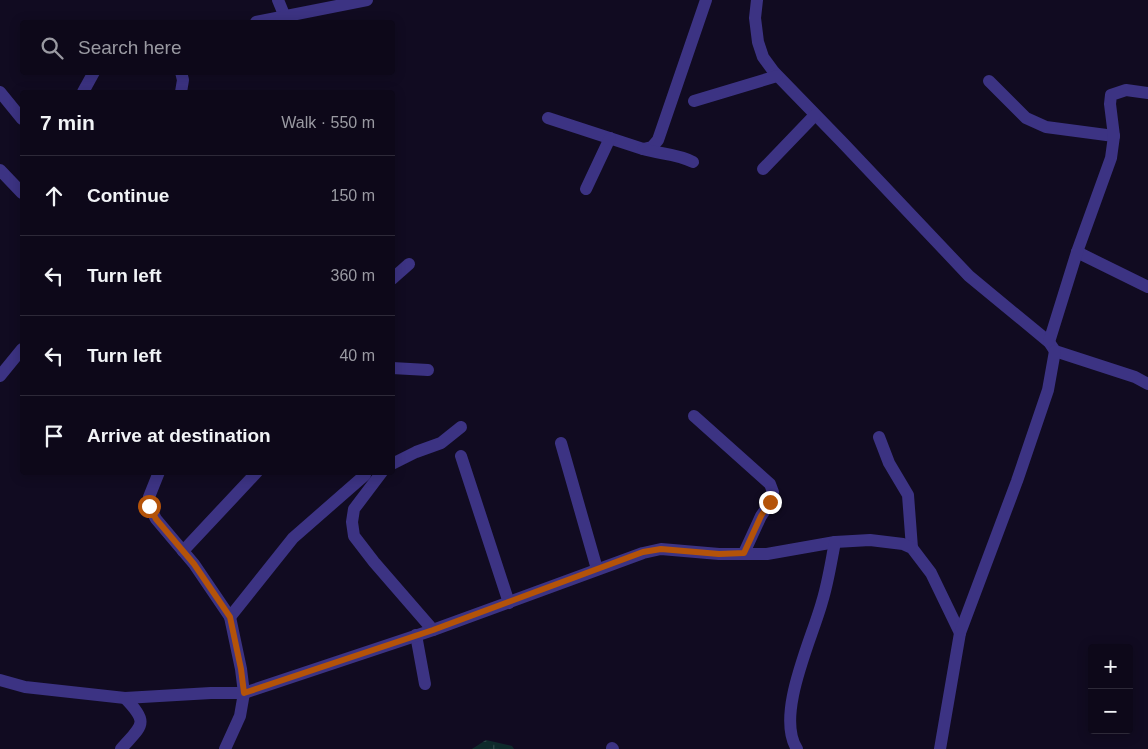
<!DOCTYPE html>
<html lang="en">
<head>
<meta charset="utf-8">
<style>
  :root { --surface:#0d0819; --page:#161122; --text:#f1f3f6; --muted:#9a9aa2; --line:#2d2938 }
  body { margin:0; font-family:Arial,sans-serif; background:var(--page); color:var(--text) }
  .controls { position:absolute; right:15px; bottom:15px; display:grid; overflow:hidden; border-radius:5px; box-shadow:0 2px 12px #0003 }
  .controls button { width:45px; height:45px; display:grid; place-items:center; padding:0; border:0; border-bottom:1px solid var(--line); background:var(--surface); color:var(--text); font:25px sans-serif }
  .stop { position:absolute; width:15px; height:15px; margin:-11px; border:4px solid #b45309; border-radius:50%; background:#fff }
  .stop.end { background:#b45309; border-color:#fff; box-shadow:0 1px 5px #0008 }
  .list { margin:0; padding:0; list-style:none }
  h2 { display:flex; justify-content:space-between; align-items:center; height:65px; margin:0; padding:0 20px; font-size:21px }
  h2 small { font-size:16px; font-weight:400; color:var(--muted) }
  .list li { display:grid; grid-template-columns:32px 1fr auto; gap:15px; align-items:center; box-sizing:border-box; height:80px; padding:0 20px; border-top:1px solid var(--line) }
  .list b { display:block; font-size:19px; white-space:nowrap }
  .list em { font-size:16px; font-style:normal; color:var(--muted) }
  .icon { flex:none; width:28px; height:28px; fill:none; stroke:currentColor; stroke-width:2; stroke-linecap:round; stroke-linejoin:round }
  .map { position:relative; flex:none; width:1148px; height:749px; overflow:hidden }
  .search { position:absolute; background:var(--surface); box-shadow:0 2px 12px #0003; left:20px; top:20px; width:375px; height:55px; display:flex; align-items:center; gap:12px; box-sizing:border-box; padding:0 18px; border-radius:5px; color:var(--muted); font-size:19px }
  .panel { position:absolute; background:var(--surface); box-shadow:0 2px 12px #0003; left:20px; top:90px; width:375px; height:385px; border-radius:5px }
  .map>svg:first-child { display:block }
  .wetland { fill:url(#wetland-marsh) }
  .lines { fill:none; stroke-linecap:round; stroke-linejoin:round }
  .minor { stroke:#3c3383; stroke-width:12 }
  .route { stroke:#b45309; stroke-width:6 }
</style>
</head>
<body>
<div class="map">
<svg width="1148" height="749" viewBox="0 0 1148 749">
  <defs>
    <pattern id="wetland-marsh" width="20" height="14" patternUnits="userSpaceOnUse" patternTransform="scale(1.25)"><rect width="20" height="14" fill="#0e2a2b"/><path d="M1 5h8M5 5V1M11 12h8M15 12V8" fill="none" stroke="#30484b"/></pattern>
  </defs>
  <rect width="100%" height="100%" fill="#110b21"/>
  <path class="wetland" d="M486,740l26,6 2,3h-42z"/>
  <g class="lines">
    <g class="minor">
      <path d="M278,0l7,17"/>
      <path d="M757,0l-2,18 3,24 5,15 11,15 69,71 126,133 80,66 6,9 80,26 13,7"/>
      <path d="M256,22l111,-22"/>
      <path d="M989,81l37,37 20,9 68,9"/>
      <path d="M0,92l22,27"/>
      <path d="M83,92l11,-20"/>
      <path d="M181,92l2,-12 -2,-8"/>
      <path d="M694,101l83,-25"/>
      <path d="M548,118l95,31 9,-2 6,-7 48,-140"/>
      <path d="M643,149c17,5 35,5 50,13"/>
      <path d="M763,169l52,-54"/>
      <path d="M0,170l22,23"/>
      <path d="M586,189l24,-51"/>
      <path d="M1077,252l71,35"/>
      <path d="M392,279l17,-15"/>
      <path d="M1049,342l28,-90 34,-94 3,-22 -4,-32 1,-9 15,-5 22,3"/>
      <path d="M392,368l36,2"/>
      <path d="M0,376l22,-27"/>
      <path d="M694,416l76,68 3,8 -3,11 -9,13 -17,37"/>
      <path d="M879,437l10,26 19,32 4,53"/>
      <path d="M561,443l36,126"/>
      <path d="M461,456l48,147"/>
      <path d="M392,464l24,-12 25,-9 20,-16"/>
      <path d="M159,472l-10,25v9l7,13 38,45 36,53 11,52 3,24 -4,23 -15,33"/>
      <path d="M382,472l-28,37 -2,13 2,14 20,26 59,68"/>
      <path d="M183,551l74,-79"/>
      <path d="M230,617l63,-79 72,-63"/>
      <path d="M416,635l9,49"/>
      <path d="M0,680l25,7 100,11 86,-5h33l189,-63 210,-77 18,-4 58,5h48l68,-12 35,-2 33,4 9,4 19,25 29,60"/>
      <path d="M612,748l1,1"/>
      <path d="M121,749c21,-24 29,-25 4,-51"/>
      <path d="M797,749c-22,-34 15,-110 25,-147 6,-19 9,-40 13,-60"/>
      <path d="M940,749l20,-116 57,-152 31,-91 7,-39"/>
    </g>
  </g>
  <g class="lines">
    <path class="route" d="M149,506l7,13 38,45 36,53 11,52 3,24 189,-63 210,-78 18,-3 58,5 25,-1 17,-37 9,-14"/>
  </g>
</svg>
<div class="controls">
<button>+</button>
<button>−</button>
</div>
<div class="stop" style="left:149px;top:506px"></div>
<div class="stop end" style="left:770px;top:502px"></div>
<div class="search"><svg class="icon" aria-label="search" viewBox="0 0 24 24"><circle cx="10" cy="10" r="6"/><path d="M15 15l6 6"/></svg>Search here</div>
<section class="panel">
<h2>7 min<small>Walk · 550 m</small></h2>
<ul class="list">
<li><svg class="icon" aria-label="ahead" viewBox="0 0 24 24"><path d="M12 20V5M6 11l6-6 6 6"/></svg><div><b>Continue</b></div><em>150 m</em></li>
<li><svg class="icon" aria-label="left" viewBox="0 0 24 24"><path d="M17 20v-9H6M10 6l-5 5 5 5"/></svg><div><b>Turn left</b></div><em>360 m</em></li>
<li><svg class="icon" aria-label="left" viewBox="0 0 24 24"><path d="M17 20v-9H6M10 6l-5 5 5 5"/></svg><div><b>Turn left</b></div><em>40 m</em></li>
<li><svg class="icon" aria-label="arrive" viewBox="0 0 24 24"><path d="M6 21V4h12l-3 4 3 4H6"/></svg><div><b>Arrive at destination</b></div></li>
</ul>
</section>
</div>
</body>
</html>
